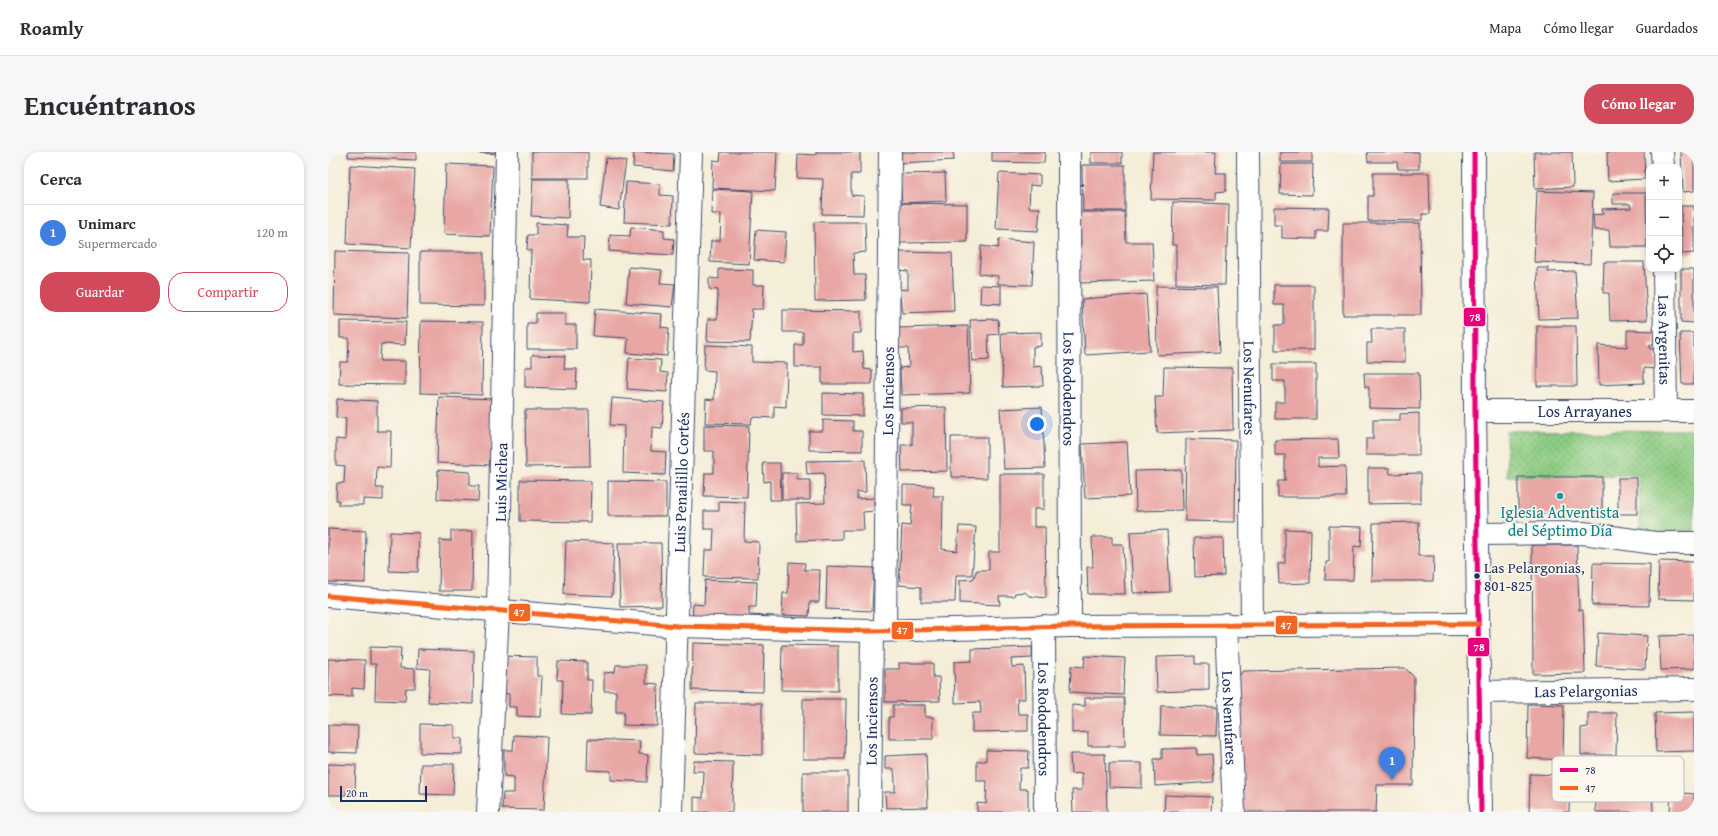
<!DOCTYPE html>
<html lang="es">
<head>
<meta charset="utf-8">
<style>
  :root { --surface:#fff; --page:#f7f7f7; --text:#2b2b33; --muted:#7c7c81; --line:#e1e1e2; --accent:#d1495b }
  body { margin:0; font-family:"Gentium Book Plus",serif; background:var(--page); color:var(--text) }
  .controls { position:absolute; right:12px; top:12px; display:grid; overflow:hidden; border-radius:8px; box-shadow:0 2px 6px #0003 }
  .controls button { width:36px; height:36px; display:grid; place-items:center; padding:0; border:0; border-bottom:1px solid var(--line); background:var(--surface); color:var(--text); font:20px sans-serif }
  .scale { position:absolute; left:12px; bottom:10px; width:87px; box-sizing:border-box; padding-left:4px; border:2px solid #1b2f5e; border-top:0; font-size:11px; line-height:14px; white-space:nowrap; color:#1b2f5e; -webkit-text-stroke:3px #fbf7ec; paint-order:stroke }
  .you { position:absolute; left:709px; top:272px; width:14px; height:14px; margin:-10px; border:3px solid #fff; border-radius:50%; background:#1a73e8; box-shadow:0 0 0 6px #1a73e833 }
  .badge { display:grid; place-items:center; width:26px; height:26px; border-radius:50%; background:var(--accent); color:#fff; font-size:13px; font-weight:700 }
  .pin { position:absolute; translate:-50% -33px; filter:drop-shadow(0 1px 2px #0008) }
  .pin::after { content:''; position:absolute; top:21px; width:14px; height:12px; background:inherit; clip-path:polygon(0 0,100% 0,50% 100%) }
  .list { margin:0; padding:0; list-style:none }
  h2 { display:flex; justify-content:space-between; align-items:center; height:52px; margin:0; padding:0 16px; font-size:17px }
  h2 small { font-size:13px; font-weight:400; color:var(--muted) }
  .list li { display:grid; grid-template-columns:26px 1fr auto; gap:12px; align-items:center; box-sizing:border-box; height:56px; padding:0 16px; border-top:1px solid var(--line) }
  .list b { display:block; font-size:15px; white-space:nowrap }
  .list p { margin:0; font-size:13px; white-space:nowrap; color:var(--muted) }
  .list em { font-size:13px; font-style:normal; color:var(--muted) }
  .actions { display:flex; gap:8px; padding:12px 16px }
  .actions a { flex:1; padding:9px 0; border:1px solid var(--accent); border-radius:16px; text-align:center; font-size:14px; color:var(--accent) }
  .actions .main { background:var(--accent); color:#fff }
  .icon { flex:none; width:22px; height:22px; fill:none; stroke:currentColor; stroke-width:2; stroke-linecap:round; stroke-linejoin:round }
  .map { position:relative; flex:none; width:1366px; height:660px; overflow:hidden; border-radius:16px }
  header { display:flex; align-items:center; gap:24px; box-sizing:border-box; height:56px; padding:0 20px; background:var(--surface); border-bottom:1px solid var(--line) }
  header strong { font-size:19px }
  nav { display:flex; gap:22px; margin-inline-start:auto; font-size:14px }
  .intro { display:flex; align-items:center; justify-content:space-between; box-sizing:border-box; height:96px; padding:0 24px }
  h1 { margin:0; font-size:28px }
  .button { padding:10px 18px; border-radius:16px; background:var(--accent); color:#fff; font-size:14px; font-weight:700 }
  main { display:flex; gap:24px; padding:0 24px }
  aside { flex:1; background:var(--surface); border-radius:16px; box-shadow:0 2px 6px #0003 }
  .map>svg:first-child { display:block }
  .park { fill:url(#park-dots); stroke:#547e70 }
  .building { fill:#e8a6a4 }
  .lines { fill:none; stroke-linecap:round; stroke-linejoin:round }
  .street-casing { stroke:#3c4c70; stroke-width:24 }
  .secondary-casing { stroke:#3c4c70; stroke-width:24 }
  .street { stroke:#fff; stroke-width:22 }
  .secondary { stroke:#fff; stroke-width:22 }
  .bus-1-casing { stroke:#fbf7ec; stroke-width:8 }
  .bus-2-casing { stroke:#fbf7ec; stroke-width:8 }
  .bus-1 { stroke:#e5007d; stroke-width:5 }
  .bus-2 { stroke:#f26522; stroke-width:5 }
  .culture-dot { fill:#0f9aa8; stroke:#fbf7ec; stroke-width:1.5 }
  .bus-dot { fill:#1b2f5e; stroke:#fbf7ec; stroke-width:1.5 }
  .labels { text-anchor:middle; dominant-baseline:central; stroke-width:3.5; stroke-linejoin:round; paint-order:stroke }
  .bus-label { font-size:15px; fill:#1b2f5e; stroke:#fbf7ec; text-anchor:start }
  .street-label { font-size:16px; fill:#1b2f5e; stroke:#fbf7ec }
  .culture-label { font-size:16px; fill:#0d838f; stroke:#fbf7ec }
  .key { fill:#fbf7ec; stroke:#b8bbc1; stroke-width:1 }
  .key-label { font-size:11px; fill:#1b2f5e }
  .line-badge { stroke:#fbf7ec; stroke-width:1.5 }
  .badge-label { font-size:11px; text-anchor:middle; font-weight:bold; fill:#fff }
</style>
</head>
<body>
<header>
<strong>Roamly</strong>
<nav><a>Mapa</a><a>Cómo llegar</a><a>Guardados</a></nav>
</header>
<div class="intro"><h1>Encuéntranos</h1><a class="button">Cómo llegar</a></div>
<main>
<aside>
<h2>Cerca<small></small></h2>
<ul class="list">
<li><span class="badge" style="background:#3f7fe0">1</span><div><b>Unimarc</b><p>Supermercado</p></div><em>120 m</em></li>
</ul>
<div class="actions"><a class="main">Guardar</a><a>Compartir</a></div>
</aside>
<div class="map">
<svg width="1366" height="660" viewBox="0 0 1366 660">
  <defs>
    <pattern id="park-dots" width="8" height="8" patternUnits="userSpaceOnUse"><rect width="8" height="8" fill="#8dcc82"/><path d="M2 2h.1M6 6h.1" fill="none" stroke="#72a66e" stroke-width="1.8" stroke-linecap="round"/></pattern>
  </defs>
  <rect width="100%" height="100%" fill="#fbf7ec"/>
  <filter id="ink" filterUnits="userSpaceOnUse"><feTurbulence type="fractalNoise" baseFrequency=".025" numOctaves="2"/><feDisplacementMap in="SourceGraphic" scale="8" xChannelSelector="R" yChannelSelector="G"/><feConvolveMatrix kernelMatrix="1 2 1 2 8 2 1 2 1" color-interpolation-filters="sRGB"/></filter>
  <filter id="wash" filterUnits="userSpaceOnUse"><feTurbulence type="fractalNoise" baseFrequency=".012" numOctaves="4" result="noise"/><feDisplacementMap in="SourceGraphic" scale="16" xChannelSelector="R" yChannelSelector="G"/><feGaussianBlur stdDeviation="0.9" result="paint"/><feColorMatrix in="noise" values="0 0 0 0 0 0 0 0 0 0 0 0 0 0 0 0 0 1.4 0 .05"/><feComposite in="paint" operator="in"/></filter>
  <g filter="url(#wash)">
    <rect width="100%" height="100%" fill="#f4edd7"/>
    <path class="park" d="M1366,278v102h-54l-1,-57 -132,1 -1,-45z"/>
    <g id="blocks">
      <g class="building">
        <path d="M20,0h68v8l-68,-3z"/>
        <path d="M150,0h26v2l-26,-1z"/>
        <rect x="204" y="0" width="56" height="26"/>
        <path d="M306,0l40,2 -1,17 -40,-4z"/>
        <path d="M393,0h56l-2,39 -63,-3 1,-28 7,1z"/>
        <path d="M488,0h44v22h-9v21l13,1 -1,19 -41,-1 1,-35 -26,-1 1,-24 18,1z"/>
        <path d="M572,0h53l1,8 -54,3z"/>
        <path d="M664,0h53l-1,11 -52,-1z"/>
        <rect x="763" y="0" width="31" height="11"/>
        <path d="M825,0h63l-1,21h11v18l-10,1v8l-65,-1z"/>
        <rect x="952" y="0" width="32" height="10"/>
        <path d="M1039,0h52v17h-21l-1,-7h-29z"/>
        <path d="M1206,0h38l1,35 -38,2z"/>
        <path d="M1279,0h37l1,27 -37,2z"/>
        <path d="M1353,0h13v39l-11,1z"/>
        <path d="M278,6l20,3 -7,49 -19,-3z"/>
        <path d="M118,12l47,2 -3,70 -46,-2z"/>
        <path d="M953,12h32l-1,31 -32,-1z"/>
        <path d="M22,13l65,4 -4,79 -64,-4z"/>
        <path d="M754,13h43v46h-42z"/>
        <path d="M617,21l1,28 -44,2 -2,-29z"/>
        <path d="M671,21l41,2v11l-10,-1 -1,23h11l-2,23 -42,-2z"/>
        <path d="M1045,21h56l1,41h-8v6l-54,1v-25h5z"/>
        <path d="M205,27h36l-1,39 -37,-2z"/>
        <path d="M298,30l34,2v11l13,1 -1,28 -48,-2z"/>
        <path d="M384,37l41,2 -4,73 -39,-2 1,-21h9l1,-27h-10z"/>
        <path d="M1209,39l56,2 -3,71 -56,-2z"/>
        <path d="M1285,41h33l1,54h-37l-1,-17h-15l-1,-15 10,-1 -1,-5 29,-1 -1,-4h-17z"/>
        <path d="M845,50l56,2 -1,43h-2l-1,38 -49,-1v-39h-4z"/>
        <path d="M571,51l68,1v38l-68,1z"/>
        <path d="M1353,54h13v47l-12,1z"/>
        <path d="M946,55l55,1 -1,23h-12v8l-34,-1v-13h-8z"/>
        <path d="M752,60h45l1,30h26l2,39 -75,2 -1,-39h3z"/>
        <path d="M486,70h51l1,30 -13,1 1,22h11l1,25 -51,1z"/>
        <path d="M208,71l32,2 -1,12h17l-1,23h8l-1,42 -60,-3 1,-49h-4l1,-15h8z"/>
        <path d="M1015,71h77l1,92h-78z"/>
        <path d="M303,75l33,3v8l10,1 -1,16 -64,-4 1,-16 20,1z"/>
        <path d="M428,78l30,2 -2,30 -30,-2z"/>
        <path d="M671,87l35,3 -2,43 -34,-1v-8l-19,-2 2,-28 17,2z"/>
        <path d="M7,99l74,2 -2,65 -73,-3z"/>
        <path d="M92,100h64v54l-64,-1z"/>
        <path d="M572,100l52,1 2,58 -52,2 -3,-24 9,1v-19l-11,-1z"/>
        <path d="M1276,110h40l3,58 -37,1 -1,-28h-6z"/>
        <path d="M301,115l33,3 -2,13 15,1 -3,23 -46,-4z"/>
        <path d="M1209,116h11v4l27,-1 3,47 -39,1z"/>
        <path d="M391,117l34,1v15h11l-1,24h-11l-2,33 -43,-1 1,-22h9l1,-29 -9,-1v-11l10,1z"/>
        <path d="M1353,117h13v54l-13,-1z"/>
        <path d="M653,133l20,1v18l-21,-1z"/>
        <path d="M946,133h40v65h-39v-25h9v-20h-10z"/>
        <path d="M828,134l61,1 3,65 -63,3z"/>
        <path d="M818,142l4,57 -65,4 -3,-56z"/>
        <path d="M267,157l67,5 -1,13 8,1 -2,28 -40,-3 1,-15 -35,-2z"/>
        <path d="M455,158l78,1v22h-8v19l10,-1 1,18 8,1v14h-50v-17h-27v-22h8v-13h-20z"/>
        <path d="M208,161h29v12h11v24h-49v-26h9z"/>
        <path d="M670,167l1,15 -11,1 1,25 -17,1 -2,-41z"/>
        <path d="M12,169l66,1 -1,23 -24,-1 -1,17h25v24l-66,-1 1,-22h8l1,-24h-9z"/>
        <path d="M93,169l62,1 -1,73 -62,-2z"/>
        <path d="M640,174l2,67 -69,2 -1,-27 9,-1 -1,-19h-9v-20z"/>
        <path d="M1209,174h39l1,60h-40z"/>
        <path d="M1043,177h34v33l-38,-1v-18h5z"/>
        <path d="M1299,178l28,1v14h-5v4h6l1,20 -13,-1v15l-45,2 -1,-40 29,2z"/>
        <path d="M713,180v14l-8,1v20l9,-1 1,20 -40,1 -2,-54z"/>
        <path d="M1352,181h14v51h-12z"/>
        <path d="M377,193l47,2v15l35,1 -1,44 -12,-1v12l-22,-1 -1,7 -46,-1 1,-24 8,1 1,-29 -11,-1z"/>
        <path d="M204,203l33,1 -1,13h13l-1,20 -51,-2v-20h7z"/>
        <path d="M301,206l32,2 -1,12 8,1 -1,19 -40,-3z"/>
        <path d="M945,212h43v55h-41v-17h10v-21h-12z"/>
        <path d="M836,215l68,1 1,62 -76,3 -2,-36h8z"/>
        <path d="M1036,221h55l1,36 -51,-1v-21h-4z"/>
        <path d="M495,241l40,1v22l-40,-1z"/>
        <path d="M111,245l55,2 -2,66 -55,-2z"/>
        <path d="M284,246l52,4 -2,26 -10,-1 -1,24 15,1 -1,23 -42,-2 1,-47 -14,-1z"/>
        <path d="M9,247l40,2v30h14l-1,37 -13,-1 -1,21h7v12l-20,-1v6h-24v-5h-3l1,-17h7l1,-17 -9,-1v-26l9,1 1,-22 -10,-1z"/>
        <path d="M618,255l1,64 -45,1 -1,-27h11v-23h-11v-14z"/>
        <path d="M714,255l3,61 -41,1 -4,-60z"/>
        <path d="M197,258h64l1,56 -64,1z"/>
        <path d="M1091,261v42h-53v-16h7v-19h27v-6z"/>
        <path d="M495,268l30,1v10h9v20l-53,-1v-19h14z"/>
        <path d="M376,273l45,1 -2,71 -43,-1 1,-23h9v-22h-10z"/>
        <path d="M623,285h36v41l-36,-1z"/>
        <path d="M858,287l50,1 -1,82 -50,-1z"/>
        <path d="M1010,287l1,19h-21v9l27,-1 1,31h-68v-16h7v-26h-10v-15z"/>
        <path d="M799,290l3,54 -45,2 -3,-54z"/>
        <path d="M537,308l1,32h-9v7l17,-1v13l-11,1 1,18h-22v9l-45,2 -1,-37 29,-1 -1,-30 -17,1 -1,-13z"/>
        <path d="M435,311h17l1,37h-11v-19l-6,1z"/>
        <path d="M1040,316h21l1,6 31,-1v30l-53,1z"/>
        <path d="M110,318l32,2v14h9l-1,15 -41,-2z"/>
        <path d="M853,318l1,40 -46,1 -1,-40z"/>
        <path d="M454,321h15v7h13v20h-28z"/>
        <path d="M672,322h44v35h-10v18h11l1,71 -17,-2 -4,-4 -10,1 -1,3h-15l1,9 -40,-2v-23l13,-1 4,-9h12v-18h11z"/>
        <path d="M1190,325h84v38l-84,-1z"/>
        <rect x="1290" y="326" width="19" height="36"/>
        <path d="M192,328l71,1 -1,41 -70,-1z"/>
        <path d="M280,329l58,1v34h-58z"/>
        <path d="M575,333l31,1 -1,10h10l-1,53 15,2 2,-25 17,1 -4,48h-16l-1,27h-34v-15l-22,-2 3,-60 8,1 2,-21h-9z"/>
        <path d="M391,349l26,1 -1,39 15,1 -1,36 -54,-1 1,-27h8l1,-21h-10v-18h15z"/>
        <path d="M1091,370l-1,34h16l-1,25h-61l1,-58z"/>
        <path d="M1001,374l33,1 -1,20 -7,-1 -1,34h-28l1,-18h3z"/>
        <path d="M0,377l38,2 -1,52 -37,-1z"/>
        <path d="M957,377l26,1 -1,53 -31,1 -1,-20 7,-1z"/>
        <path d="M839,378l3,62 -37,1 -3,-61z"/>
        <path d="M123,379h22l-1,60h-33l1,-51 11,1z"/>
        <path d="M62,380l29,1 -1,39 -29,-1z"/>
        <path d="M764,385h20v7h11l2,50h-37l-1,-27h6z"/>
        <path d="M866,386h29l1,38 -29,1z"/>
        <path d="M238,389l48,2 -2,53 -48,-2z"/>
        <path d="M290,391h43l1,63 -42,1z"/>
        <path d="M1204,393h45l2,65h4l2,63 -52,1z"/>
        <path d="M1331,409l35,1v38l-36,-1z"/>
        <path d="M461,410l16,1 -1,7h16l-1,32h-9l-1,14 -27,-1 1,-22h5z"/>
        <path d="M1265,411l57,1 -1,42 -57,-1z"/>
        <path d="M499,414l47,2 -2,43 -46,-2z"/>
        <path d="M377,428l52,2 -1,25h-7v8l25,1 -1,11 -81,-3 1,-20 11,1z"/>
        <path d="M1270,481l49,3 -2,33 -49,-3z"/>
        <path d="M1366,483v34l-33,1 -2,-34z"/>
        <path d="M365,491l71,2 -1,47 -71,-2z"/>
        <path d="M454,493l56,1v45l-57,-1z"/>
        <path d="M42,495l31,1 -1,20 15,1v19h-9l-1,13 -30,-1 1,-36h-6z"/>
        <path d="M704,495v11l-21,1 1,8 12,-1 1,33h-8l1,15h10v17l-56,1v-19h9l-1,-11 -25,1 -1,-41 18,-1v-12z"/>
        <path d="M90,497l56,2 -1,53 -45,-2 2,-33 -13,-1z"/>
        <path d="M171,504l38,1v19h5l-2,41 -23,-1v-9h-8v-13l-11,-1z"/>
        <path d="M757,504l40,2 -2,37 -53,-3 1,-26 13,1z"/>
        <path d="M867,504v8h14v26l-52,2 -1,-35z"/>
        <path d="M0,507l37,1 -1,29 -12,-1v9l-24,-1z"/>
        <path d="M230,509l29,1v18h5l-1,35 -29,-1 1,-34h-6z"/>
        <path d="M571,511h34v14h6l1,24 -55,1v-33h14z"/>
        <path d="M288,513h30v18l12,1 -1,42 -34,-1 1,-13h-8v-21h-12v-18l11,-1z"/>
        <path d="M1077,516l9,9 -1,108h-36l-1,27h-133l-6,-133 6,-8z"/>
        <path d="M757,546h39l1,48h-37v-14l-16,1v-28l13,1z"/>
        <path d="M475,547h43l-1,60h-42z"/>
        <path d="M368,551h66v52l-67,-2z"/>
        <path d="M1200,552l36,1 -1,55 -36,-2z"/>
        <path d="M565,553h32v12h8v22h-44v-22h4z"/>
        <path d="M833,554l56,1 -1,29 -56,-1z"/>
        <path d="M1366,560v39l-38,1 -1,-39z"/>
        <path d="M1260,561h29l-1,42h-35v-27l7,-1z"/>
        <path d="M92,572l34,1v13h8v16l-42,-1z"/>
        <path d="M0,573l30,1 -1,27 -29,-1z"/>
        <path d="M186,583l33,2 -3,73 -42,-1 1,-16h11v-16l-10,-1v-26h9z"/>
        <path d="M260,587l52,2 -1,13 9,1 -1,27 -36,-2v-9l-24,-1z"/>
        <path d="M868,596l1,7 15,-1 2,28 -59,4 -1,-27h8v-10z"/>
        <path d="M658,598l43,1 -1,17h-8l-1,21h9v23h-51v-9l9,1 1,-23h-10v-20h9z"/>
        <path d="M598,602l2,53 -42,1 -1,-16h10v-10l-1,-13h-9v-13z"/>
        <path d="M742,602h35l2,58h-34l-1,-22h10v-17l-11,1z"/>
        <path d="M366,609l39,1 -1,50h-38v-15l9,1 1,-27h-11z"/>
        <path d="M781,611h33v25l-33,-1z"/>
        <path d="M0,612l28,1 -1,26 -9,-1v5h-18z"/>
        <path d="M93,612h33l-1,31 -33,-1z"/>
        <rect x="475" y="620" width="45" height="40"/>
        <path d="M1202,622l40,1 -1,37h-40z"/>
        <path d="M1324,634l1,26h-57l-1,-24z"/>
        <path d="M1343,640l23,2v18h-24z"/>
        <path d="M837,643l47,2 -1,15h-47z"/>
      </g>
    </g>
  </g>
  <g filter="url(#ink)">
    <use href="#blocks" fill-opacity="0" stroke="#3c4c70" stroke-width="1"/>
    <g class="lines">
      <g class="street-casing">
        <g id="street">
          <path id="s1" d="M741,0l1,474"/>
          <path id="s2" d="M920,0l4,472"/>
          <path d="M1334,0l1,15"/>
          <path id="s3" d="M1336,117l2,142"/>
          <path id="s4" d="M1147,259h219"/>
          <path d="M1149,382l106,-1 72,10h39"/>
          <path d="M0,444l349,30 195,5 198,-5 408,-2"/>
          <path id="s5" d="M898,472l8,188"/>
          <path id="s6" d="M716,474l1,186"/>
          <path id="s7" d="M557,478l5,-478"/>
          <path id="s8" d="M1151,540l215,-3"/>
          <path id="s9" d="M160,660l10,-202 9,-458"/>
          <path id="s10" d="M343,660l20,-660"/>
          <path id="s11" d="M542,660l2,-181"/>
        </g>
      </g>
      <g class="secondary-casing">
        <path id="secondary" d="M1146,0l1,259 6,401"/>
      </g>
      <use href="#street" class="street"/>
      <use href="#secondary" class="secondary"/>
      <g class="bus-1-casing">
        <path id="bus-1" d="M1146,0l1,259 6,401"/>
      </g>
      <g class="bus-2-casing">
        <path id="bus-2" d="M0,444l349,30 195,5 198,-5 408,-2"/>
      </g>
      <use href="#bus-1" class="bus-1"/>
      <use href="#bus-2" class="bus-2"/>
    </g>
  </g>
  <circle class="culture-dot" cx="1232" cy="344" r="4"/>
  <circle class="bus-dot" cx="1149" cy="424" r="3.5"/>
  <g class="labels">
    <g class="bus-label">
      <text x="1156" y="415">Las Pelargonias,<tspan x="1156" dy="18">801-825</tspan></text>
    </g>
    <g class="street-label">
      <text stroke="none"><textPath href="#s3" startOffset="71">Las Argenitas</textPath></text>
      <text stroke="none"><textPath href="#s2" startOffset="236">Los Nenufares</textPath></text>
      <text stroke="none"><textPath href="#s1" startOffset="237">Los Rododendros</textPath></text>
      <text stroke="none"><textPath href="#s7" startOffset="239">Los Inciensos</textPath></text>
      <text stroke="none"><textPath href="#s4" startOffset="110">Los Arrayanes</textPath></text>
      <text stroke="none"><textPath href="#s9" startOffset="330">Luis Michea</textPath></text>
      <text stroke="none"><textPath href="#s10" startOffset="330">Luis Penailillo Cortés</textPath></text>
      <text stroke="none"><textPath href="#s8" startOffset="107">Las Pelargonias</textPath></text>
      <text stroke="none"><textPath href="#s5" startOffset="94">Los Nenufares</textPath></text>
      <text stroke="none"><textPath href="#s6" startOffset="93">Los Rododendros</textPath></text>
      <text stroke="none"><textPath href="#s11" startOffset="91">Los Inciensos</textPath></text>
    </g>
    <g class="culture-label">
      <text x="1232" y="360">Iglesia Adventista<tspan x="1232" dy="18">del Séptimo Día</tspan></text>
    </g>
  </g>
  <rect x="1224" y="604" width="132" height="46" rx="6" class="key"/>
  <rect x="1232" y="616" width="18" height="4" fill="#e5007d"/>
  <rect x="1232" y="634" width="18" height="4" fill="#f26522"/>
  <g class="key-label">
    <text x="1257" y="622">78</text>
    <text x="1257" y="640">47</text>
  </g>
  <g class="line-badge">
    <rect x="1135" y="155" width="23" height="20" rx="4" fill="#e5007d"/>
    <rect x="180" y="451" width="23" height="19" rx="4" fill="#f26522"/>
    <rect x="947" y="463" width="23" height="20" rx="4" fill="#f26522"/>
    <rect x="563" y="469" width="23" height="19" rx="4" fill="#f26522"/>
    <rect x="1139" y="485" width="23" height="20" rx="4" fill="#e5007d"/>
  </g>
  <g class="badge-label">
    <text x="1147" y="169">78</text>
    <text x="191" y="464">47</text>
    <text x="958" y="477">47</text>
    <text x="574" y="482">47</text>
    <text x="1151" y="499">78</text>
  </g>
</svg>
<div class="controls">
<button>+</button>
<button>−</button>
<button><svg class="icon" aria-label="locate" viewBox="0 0 24 24"><circle cx="12" cy="12" r="6"/><path d="M12 2v4M12 18v4M2 12h4M18 12h4"/></svg></button>
</div>
<div class="scale">20 m</div>
<div class="you"></div>
<div class="pin badge" style="left:1064px;top:628px;background:#3f7fe0">1</div>
</div>
</main>
</body>
</html>
